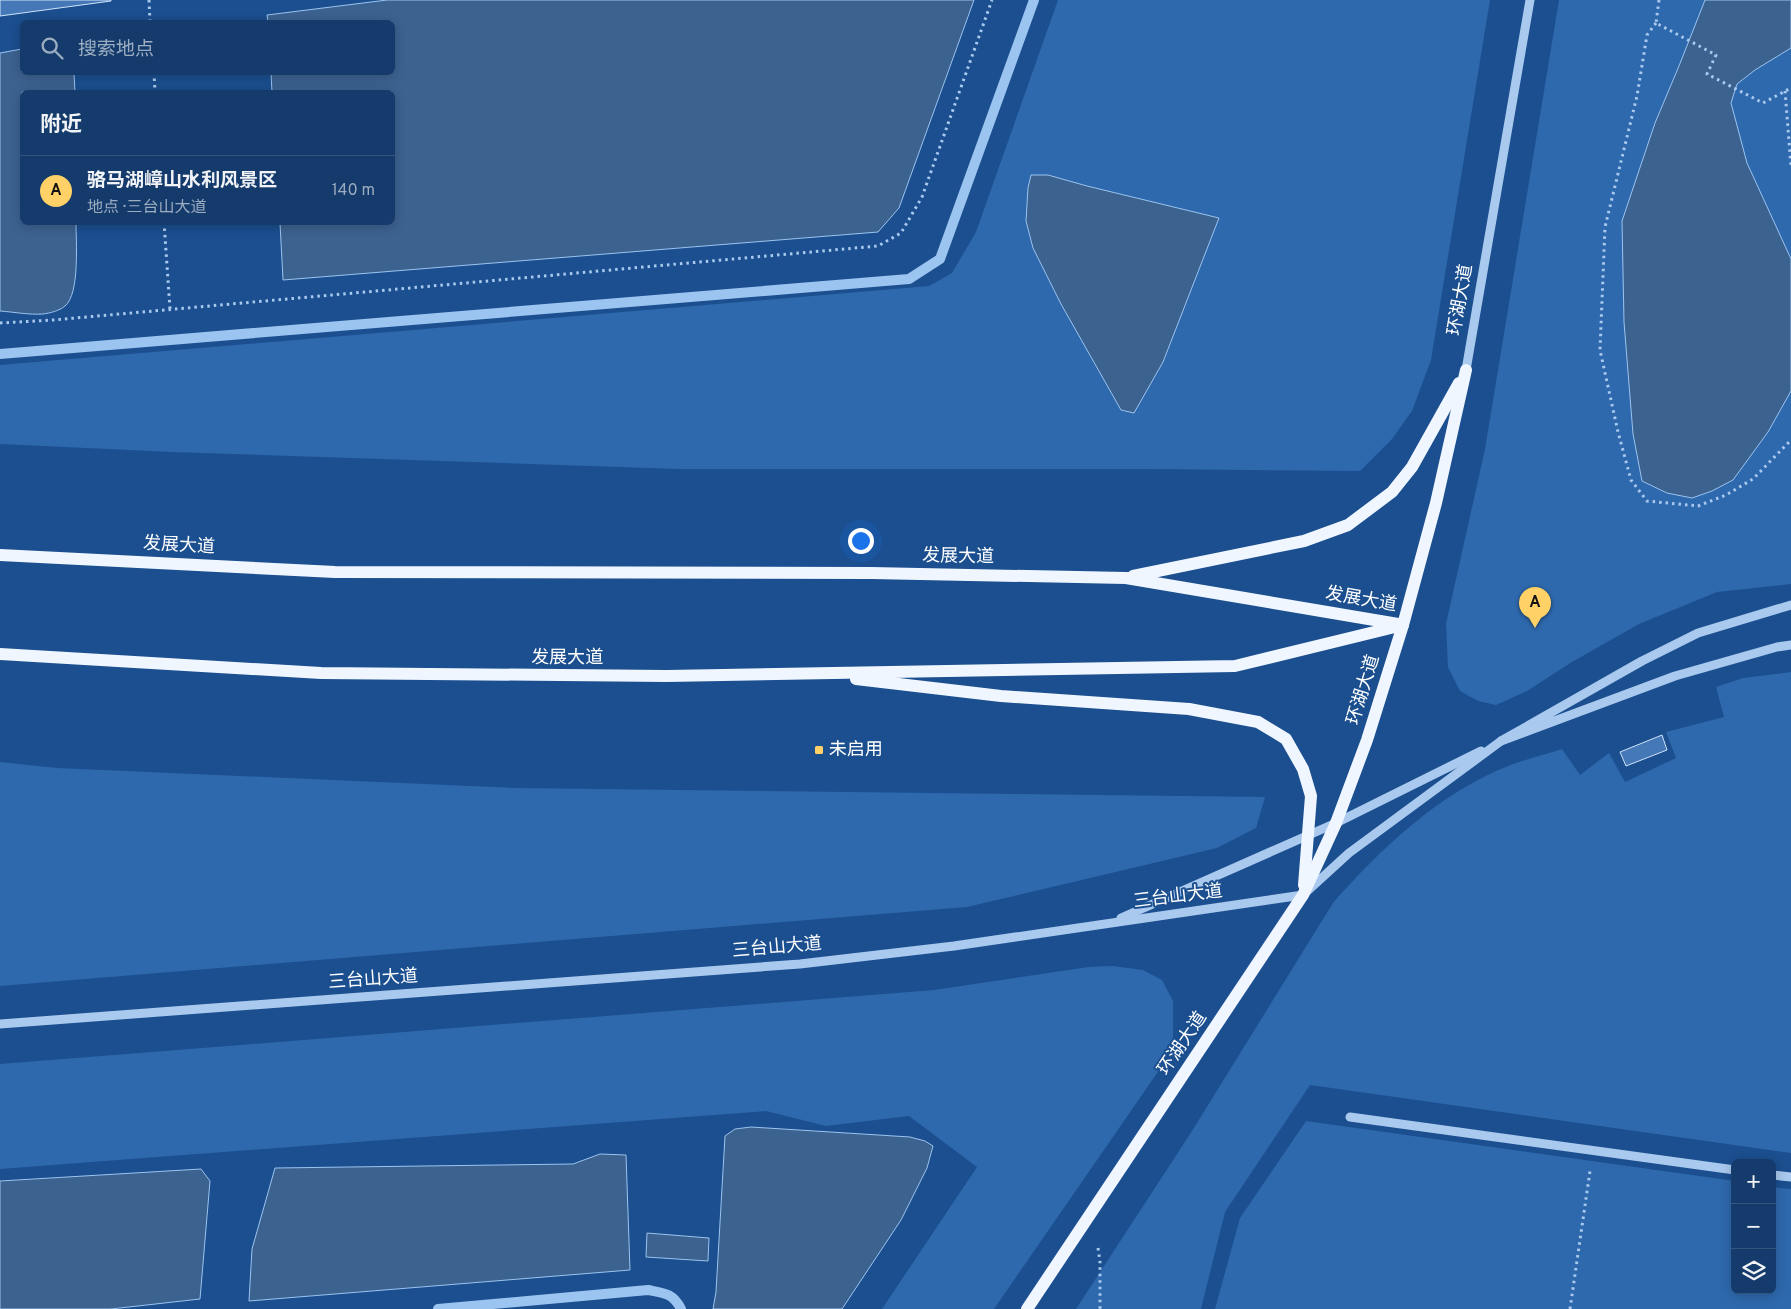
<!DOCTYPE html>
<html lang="zh">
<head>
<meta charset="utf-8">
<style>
  :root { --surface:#143b6b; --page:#214673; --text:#f1f3f6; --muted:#9dadc1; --line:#33557e; --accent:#ffd166 }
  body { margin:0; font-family:Overpass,"Noto Sans SC",sans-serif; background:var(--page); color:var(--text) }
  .controls { position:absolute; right:15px; bottom:15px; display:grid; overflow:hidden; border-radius:8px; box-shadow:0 2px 12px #0003 }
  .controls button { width:45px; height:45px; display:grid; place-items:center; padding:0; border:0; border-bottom:1px solid var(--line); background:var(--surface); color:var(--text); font:25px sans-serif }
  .you { position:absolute; left:860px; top:540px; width:18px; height:18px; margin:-12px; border:4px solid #fff; border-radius:50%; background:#1a73e8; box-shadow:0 0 0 8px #1a73e833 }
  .badge { display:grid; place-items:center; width:32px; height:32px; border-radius:50%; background:var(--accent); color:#111; font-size:16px; font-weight:700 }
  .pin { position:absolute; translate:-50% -41px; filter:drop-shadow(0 1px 2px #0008) }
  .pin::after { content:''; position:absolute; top:26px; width:18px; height:15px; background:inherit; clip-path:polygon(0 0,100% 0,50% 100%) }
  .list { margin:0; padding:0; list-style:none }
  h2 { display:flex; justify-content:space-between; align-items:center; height:65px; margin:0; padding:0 20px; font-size:21px }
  h2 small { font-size:16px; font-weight:400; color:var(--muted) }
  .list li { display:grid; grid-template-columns:32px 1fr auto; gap:15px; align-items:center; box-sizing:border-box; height:70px; padding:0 20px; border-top:1px solid var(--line) }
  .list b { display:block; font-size:19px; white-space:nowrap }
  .list p { margin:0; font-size:16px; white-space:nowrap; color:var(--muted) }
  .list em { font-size:16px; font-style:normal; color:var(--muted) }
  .icon { flex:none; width:28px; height:28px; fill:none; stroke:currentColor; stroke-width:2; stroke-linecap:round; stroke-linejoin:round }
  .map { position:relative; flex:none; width:1791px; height:1309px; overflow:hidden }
  .search { position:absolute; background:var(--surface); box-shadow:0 2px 12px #0003; left:20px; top:20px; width:375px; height:55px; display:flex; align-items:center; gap:12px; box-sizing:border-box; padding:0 18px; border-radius:8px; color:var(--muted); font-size:19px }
  .panel { position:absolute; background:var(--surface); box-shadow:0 2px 12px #0003; left:20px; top:90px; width:375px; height:135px; border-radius:8px }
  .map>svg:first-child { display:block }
  .green { fill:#2e69ad }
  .water { fill:#3c6290; stroke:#9cc4f0 }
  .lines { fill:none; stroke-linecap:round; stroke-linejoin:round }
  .stream { stroke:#9cc4f0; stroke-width:10 }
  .building { fill:#4478b7; stroke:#cfe3fa }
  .path { stroke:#a9c9ee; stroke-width:3; stroke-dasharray:2.5 4; stroke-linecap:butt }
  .minor { stroke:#a9c9ee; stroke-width:9 }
  .major { stroke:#f0f6ff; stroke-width:12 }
  .poi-dot { fill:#ffd166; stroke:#1b4f8f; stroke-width:2 }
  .labels { text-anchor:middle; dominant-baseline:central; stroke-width:4; stroke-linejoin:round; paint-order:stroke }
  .street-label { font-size:18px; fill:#fff; stroke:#1b4f8f }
  .poi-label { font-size:18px; fill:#fff; stroke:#1b4f8f; text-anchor:start }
</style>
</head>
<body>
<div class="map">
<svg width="1791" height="1309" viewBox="0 0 1791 1309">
  <rect width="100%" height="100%" fill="#1b4f8f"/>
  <g class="green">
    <path d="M1058,0h432l-59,360 -19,51 -20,28 -32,32 -211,-2h-471l-506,-17 -172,-8v-79l929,-79 23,-13 24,-41z"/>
    <path d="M1559,0h232v584l-74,8 -78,32 -67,38 -45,29 -31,14 -18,-4 -18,-10 -12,-24 -2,-43 39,-175z"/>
    <path d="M1791,672v481l-481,-68 -85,127 -24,97h-125l116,-178 141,-228c47,-54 108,-111 175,-137 18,-7 36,-11 54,-17l18,26 29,-22 16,29 51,-24 -10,-26 58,-15 -8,-30 27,-9z"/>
    <path d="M0,762l57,6 457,20 751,9 -9,31 -39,20 -250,59 -967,79z"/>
    <path d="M1112,966l31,4 19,10 11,21v38l-11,27 -168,243h-112l95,-142 -68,-51 -83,10 -60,-15 -766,58v-105l934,-74 155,-23z"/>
    <path d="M1306,1121l429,60v109h37v-103l19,2v120h-576l25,-91z"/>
  </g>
  <g class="water">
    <path d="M387,0h587l-75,208 -21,24 -595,48 -3,-57 112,-1v-130h-120l-1,-19 121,-1v-50h-124l-1,-7z"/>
    <path d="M1705,0h86v48l-36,22 -18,14 -6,19 16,60 44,96v132l-23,41 -35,48 -21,11 -20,7 -25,-5 -25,-12 -9,-47 -9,-112 -2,-101 33,-98 24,-57z"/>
    <path d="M22,49v23l52,1 1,19h-53v130l54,1c0,18 4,71 -11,83 -6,5 -15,7 -22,8 -14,1 -29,-2 -43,-3v-258z"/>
    <path d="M1031,175h17l39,11 132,32 -56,144 -29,51 -13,-3 -60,-106 -28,-56 -7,-27 2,-33z"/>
    <path d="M751,1127l159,10 15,4 8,5 -6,22 -26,52 -59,89h-129l3,-17 9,-156 10,-7z"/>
    <path d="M600,1154l26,1 4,115 -381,31 3,-52 23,-81 298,-4z"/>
    <path d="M201,1169l9,12 -10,118 -89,10h-111v-128z"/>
    <path d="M647,1233l62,5 -1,23 -62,-4z"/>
  </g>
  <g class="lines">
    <g class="stream">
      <path d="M0,354l909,-75 31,-20 94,-259"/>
      <path d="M438,1309l210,-19c16,3 25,3 33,19"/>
    </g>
  </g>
  <g class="building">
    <path d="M0,0h111v1l-111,15z"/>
    <path d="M1662,735l5,15 -41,16 -6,-14z"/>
  </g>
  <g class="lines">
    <g class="path">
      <path d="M149,0l1,22"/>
      <path d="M1659,0l-3,23 60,32 -9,19 56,29 28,-15"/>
      <path d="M1656,23l-9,12 -10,61 -32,131 -5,123 18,82 13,48 16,21 51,5 28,-11 27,-16 38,-39"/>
      <path d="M154,72l1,20"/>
      <path d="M1785,91l6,75"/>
      <path d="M164,222l6,87"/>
      <path d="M0,323l53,-3 825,-74 23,-13 21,-36 70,-197"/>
      <path d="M1098,1248l2,14v47"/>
      <path d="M1570,1309l20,-138"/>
    </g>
    <g class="minor">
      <path d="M1466,370l64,-370"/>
      <path d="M1791,605l-93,28 -56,28 -141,80 174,-65 102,-29 14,-2"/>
      <path d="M1121,918l215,-95 145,-72"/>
      <path d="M0,1024l800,-60 154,-18 349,-51 46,-42 152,-112"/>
      <path d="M1350,1117l385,53"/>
      <path d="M1772,1175l19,2"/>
    </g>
    <g class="major">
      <path d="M0,555l335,17 536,1 255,5 272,46"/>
      <path d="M1133,576l171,-35 44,-16 44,-33 20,-25 47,-84"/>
      <path d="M0,654l321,19 346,3 568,-10 168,-41"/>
      <path d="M856,679l145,17 188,13 69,13 28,17 17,30 8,27 -7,89"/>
      <path d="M1027,1309l276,-414 33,-72 31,-83 36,-115 33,-122 30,-133"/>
    </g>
  </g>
  <rect class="poi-dot" x="814" y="745" width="10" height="10" rx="2.5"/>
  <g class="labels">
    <g class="street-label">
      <text transform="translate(1461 300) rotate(-80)">环湖大道</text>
      <text transform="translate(179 546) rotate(3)">发展大道</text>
      <text transform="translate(958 557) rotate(1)">发展大道</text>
      <text transform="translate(1361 600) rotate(10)">发展大道</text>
      <text x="567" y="658">发展大道</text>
      <text transform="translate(1364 690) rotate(-73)">环湖大道</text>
      <text transform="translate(1178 897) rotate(-7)">三台山大道</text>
      <text transform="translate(777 948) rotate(-5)">三台山大道</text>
      <text transform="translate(373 980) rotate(-4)">三台山大道</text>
      <text transform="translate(1183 1044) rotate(-56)">环湖大道</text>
    </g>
    <g class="poi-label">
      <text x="829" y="750">未启用</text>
    </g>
  </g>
</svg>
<div class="controls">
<button>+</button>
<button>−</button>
<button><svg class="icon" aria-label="layers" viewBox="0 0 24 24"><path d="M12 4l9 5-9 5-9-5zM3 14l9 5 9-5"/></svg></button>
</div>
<div class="you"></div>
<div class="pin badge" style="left:1535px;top:628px">A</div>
<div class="search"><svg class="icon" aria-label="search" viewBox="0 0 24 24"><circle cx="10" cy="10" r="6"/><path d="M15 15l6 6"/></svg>搜索地点</div>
<section class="panel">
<h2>附近<small></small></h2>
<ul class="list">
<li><span class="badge">A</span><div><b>骆马湖嶂山水利风景区</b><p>地点 · 三台山大道</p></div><em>140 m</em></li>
</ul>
</section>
</div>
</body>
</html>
